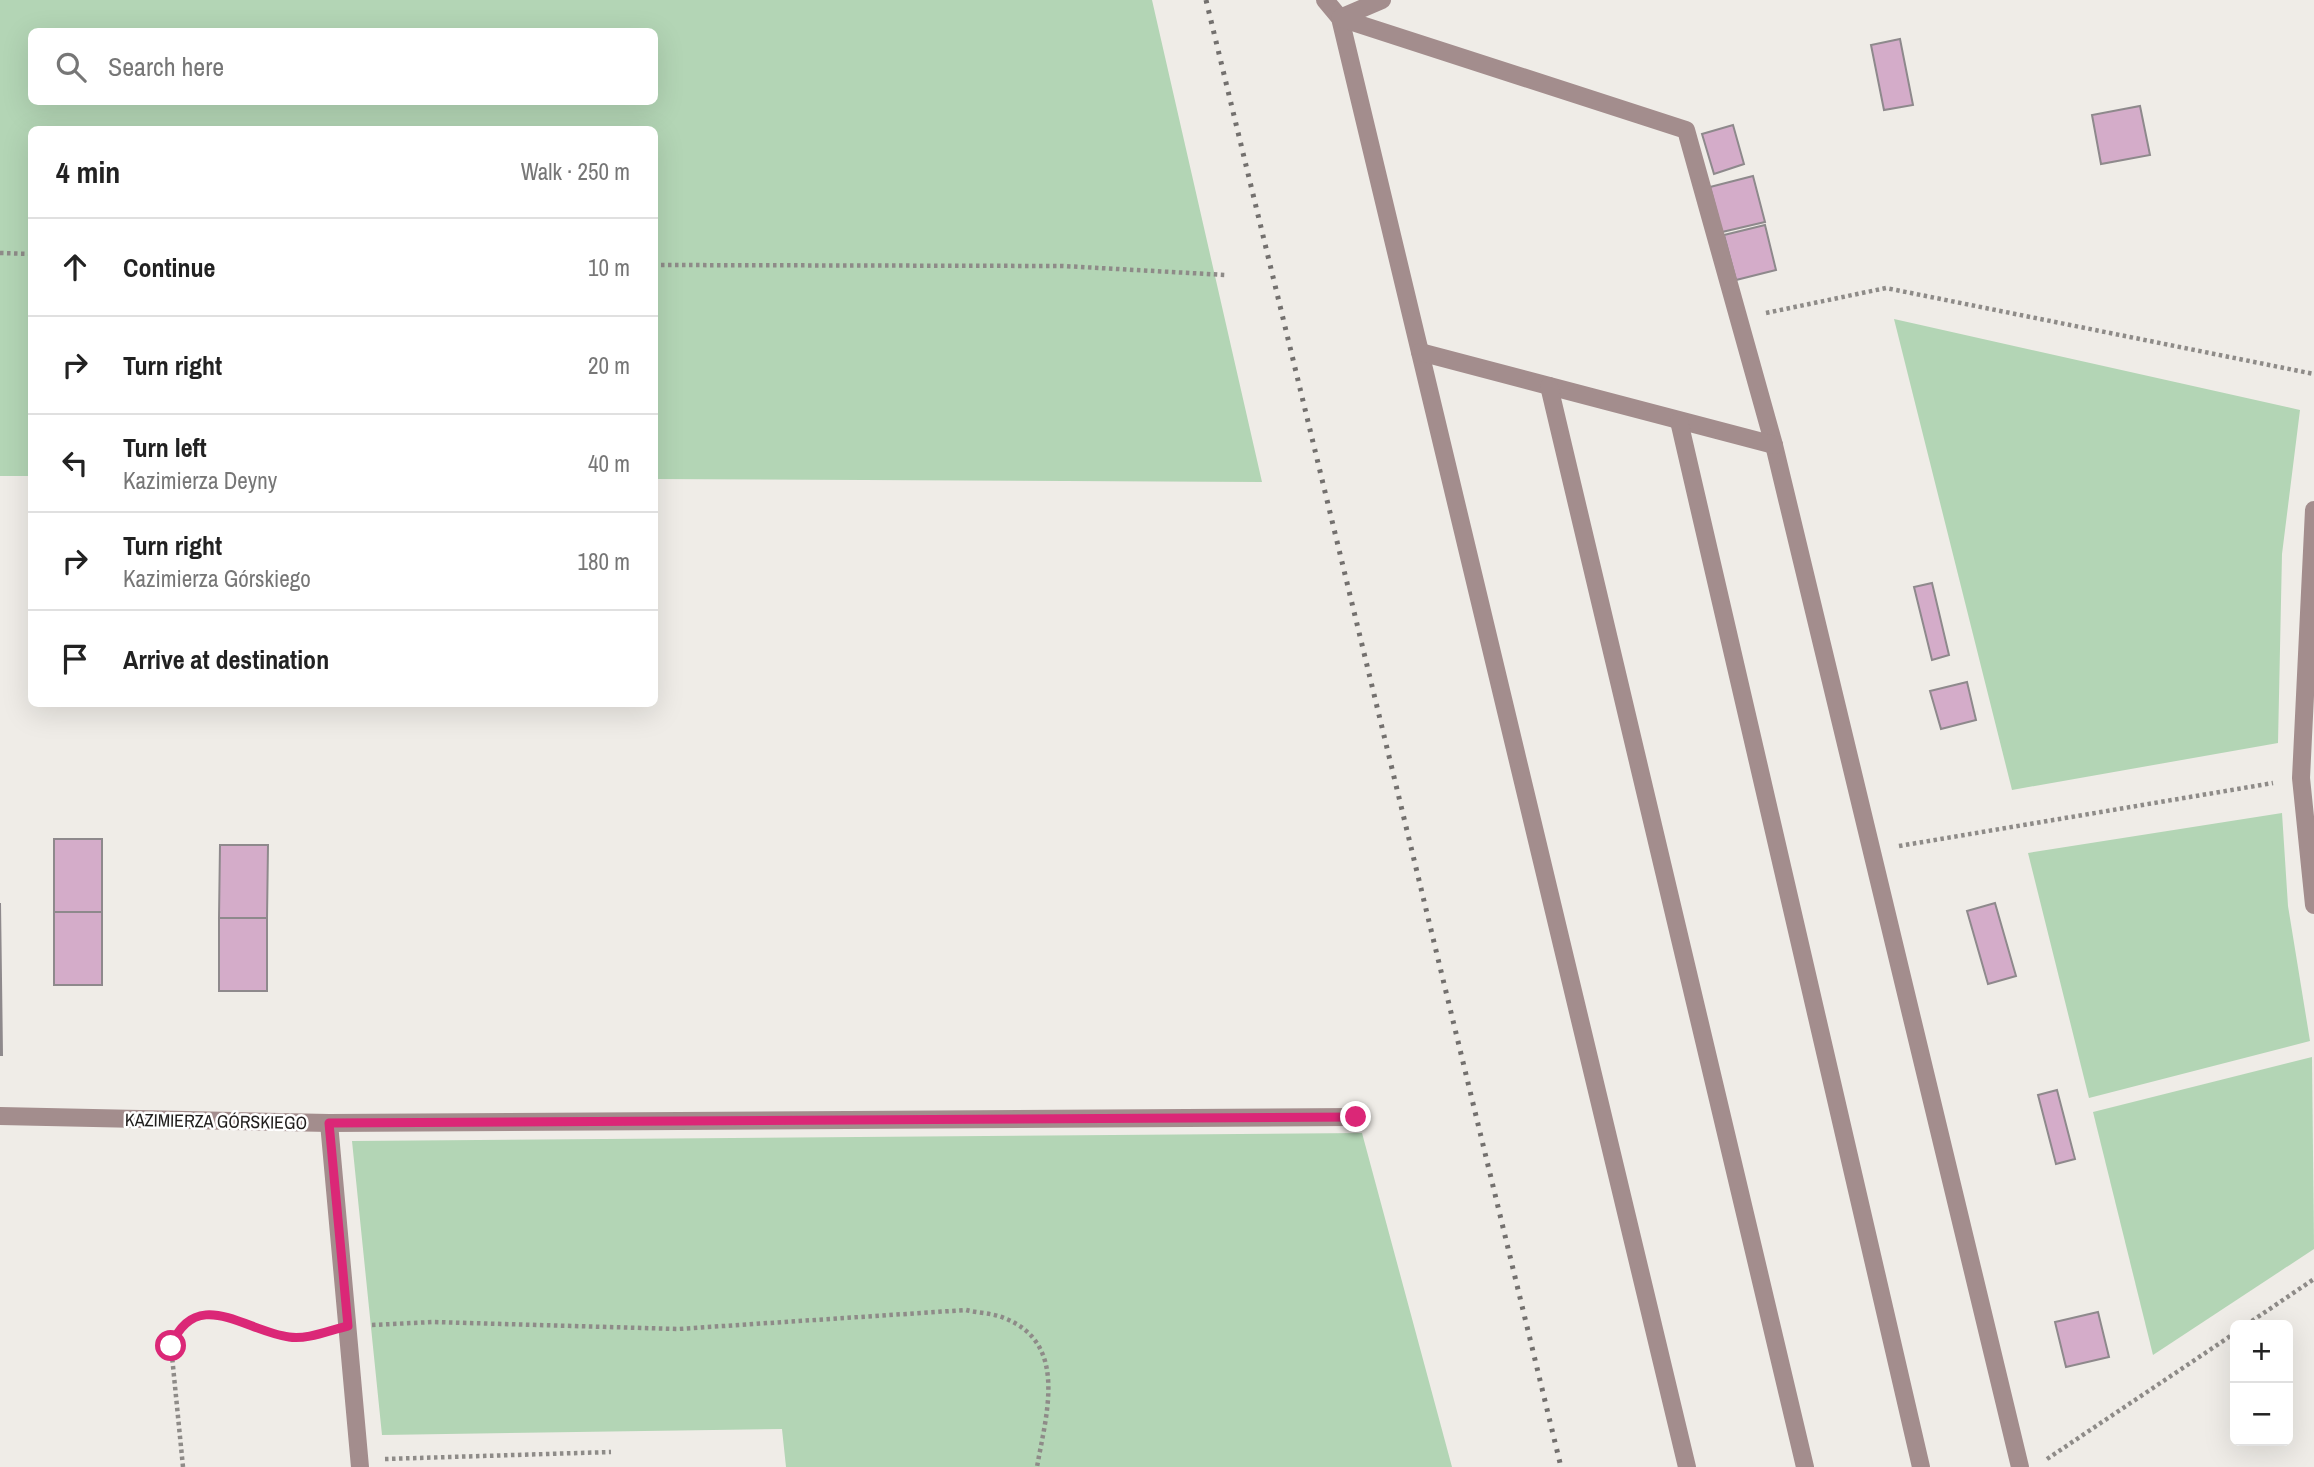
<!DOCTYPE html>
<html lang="en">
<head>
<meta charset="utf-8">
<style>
  :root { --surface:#fff; --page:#f2f2f2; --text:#222; --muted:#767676; --line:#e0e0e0 }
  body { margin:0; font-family:"Archivo Narrow",sans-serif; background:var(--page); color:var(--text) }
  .controls { position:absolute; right:21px; bottom:21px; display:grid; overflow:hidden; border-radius:10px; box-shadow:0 7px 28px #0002 }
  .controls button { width:63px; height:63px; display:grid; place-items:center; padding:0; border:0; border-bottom:2px solid var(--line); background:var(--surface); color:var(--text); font:35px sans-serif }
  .stop { position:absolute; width:21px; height:21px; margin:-16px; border:5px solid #db2777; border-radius:50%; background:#fff }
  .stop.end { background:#db2777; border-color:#fff; box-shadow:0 2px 7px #0008 }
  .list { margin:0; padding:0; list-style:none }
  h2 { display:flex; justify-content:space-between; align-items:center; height:91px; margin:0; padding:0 28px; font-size:30px }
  h2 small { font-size:23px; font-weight:400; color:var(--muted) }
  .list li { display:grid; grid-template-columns:46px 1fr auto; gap:21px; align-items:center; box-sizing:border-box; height:98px; padding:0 28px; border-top:2px solid var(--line) }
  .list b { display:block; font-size:26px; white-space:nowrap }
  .list p { margin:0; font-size:23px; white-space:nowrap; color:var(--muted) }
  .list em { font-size:23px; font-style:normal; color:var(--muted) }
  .icon { flex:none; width:38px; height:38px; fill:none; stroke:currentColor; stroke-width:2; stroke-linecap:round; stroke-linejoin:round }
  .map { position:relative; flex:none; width:2314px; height:1467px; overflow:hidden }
  .search { position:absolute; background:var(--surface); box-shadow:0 7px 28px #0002; left:28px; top:28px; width:630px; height:77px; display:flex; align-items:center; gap:18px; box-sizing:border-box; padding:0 24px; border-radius:10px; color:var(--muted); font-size:26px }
  .panel { position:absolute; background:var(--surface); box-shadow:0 7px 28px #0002; left:28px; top:126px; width:630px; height:581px; border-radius:10px }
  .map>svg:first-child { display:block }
  .green { fill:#b3d5b5; fill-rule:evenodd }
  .building { fill:#d4acc9; stroke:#8e898c; stroke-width:2 }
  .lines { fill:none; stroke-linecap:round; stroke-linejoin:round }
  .path { stroke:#8e8b88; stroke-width:4.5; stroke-dasharray:3.5 3.5; stroke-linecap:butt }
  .service { stroke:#a38d8d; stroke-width:18 }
  .minor { stroke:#a38d8d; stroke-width:18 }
  .rail { stroke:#73706e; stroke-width:5; stroke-dasharray:3.5 7; stroke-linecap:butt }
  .route { stroke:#db2777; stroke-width:9 }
  .labels { text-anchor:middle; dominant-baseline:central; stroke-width:5; stroke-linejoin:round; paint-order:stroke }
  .street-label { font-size:18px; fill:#201e1d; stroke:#fff }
</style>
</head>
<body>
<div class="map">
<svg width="2314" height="1467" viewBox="0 0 2314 1467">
  <rect width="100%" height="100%" fill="#efece7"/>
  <g class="green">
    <path d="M0,0h1152l110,482 -607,-3 -1,-349h-622l-1,346h-31zM32,32h622v70h-622z"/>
    <path d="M1894,319l406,91 -18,144 -4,189 -266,47z"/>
    <path d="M2282,813l6,93 22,135 -221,57 -61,-245z"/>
    <path d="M2312,1057l2,192 -161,106 -60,-243z"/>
    <path d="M1362,1133l90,334h-666l-4,-38 -400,6 -30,-294z"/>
  </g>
  <g class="building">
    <path d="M1900,39l13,66 -29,5 -13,-65z"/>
    <path d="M2140,106l10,49 -49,9 -9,-49z"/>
    <path d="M1733,125l11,39 -30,10 -12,-40z"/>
    <path d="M1753,176l12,46 -43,10 -12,-45z"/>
    <path d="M1765,225l11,45 -40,10 -12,-45z"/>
    <path d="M1932,583l17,72 -17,5 -18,-73z"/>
    <path d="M1967,682l9,38 -35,9 -11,-38z"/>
    <rect x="54" y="839" width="48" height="73"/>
    <path d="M220,845h48l-1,73h-48z"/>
    <path d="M0,903l2,152h-2z"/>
    <path d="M1995,903l21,73 -28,8 -21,-73z"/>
    <rect x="54" y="912" width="48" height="73"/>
    <rect x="219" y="918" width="48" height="73"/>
    <path d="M2057,1090l18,69 -19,5 -18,-69z"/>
    <path d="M2098,1312l11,45 -43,10 -11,-45z"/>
  </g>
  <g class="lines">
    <g class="path">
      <path d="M0,253l32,1"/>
      <path d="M654,265l409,1 163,9"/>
      <path d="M1766,313l120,-25 428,86"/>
      <path d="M1899,846l374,-63"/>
      <path d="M372,1325l61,-3 245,7 288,-19c12,3 26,3 38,8 65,25 42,97 33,149"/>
      <path d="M2246,1325l68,-46"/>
      <path d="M385,1459l226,-7"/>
      <path d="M2047,1459l188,-126"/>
      <path d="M183,1467l-12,-121c25,-63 75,-14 119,-9 10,1 22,-2 32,-5"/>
    </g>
    <g class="service">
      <path d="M1325,0l15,18 347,1449"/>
      <path d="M1382,0l-42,18 346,112 88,315 246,1022"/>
      <path d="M1420,352l354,93"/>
      <path d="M1549,386l256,1081"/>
      <path d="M1679,421l242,1046"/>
      <path d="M2314,510l-13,268 13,127"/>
    </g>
    <g class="minor">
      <path d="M0,1116l329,7 1027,-6"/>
      <path d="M329,1123l31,344"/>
    </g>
    <path class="rail" d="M1206,0l355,1467"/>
  </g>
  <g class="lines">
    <path class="route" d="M171,1346c25,-61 74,-15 118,-9 18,3 41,-7 59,-11l-19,-203 1027,-6"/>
  </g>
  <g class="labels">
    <g class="street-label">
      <text transform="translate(216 1121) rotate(1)">KAZIMIERZA GÓRSKIEGO</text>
    </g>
  </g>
</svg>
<div class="controls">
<button>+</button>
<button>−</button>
</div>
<div class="stop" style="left:171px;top:1346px"></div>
<div class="stop end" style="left:1356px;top:1117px"></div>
<div class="search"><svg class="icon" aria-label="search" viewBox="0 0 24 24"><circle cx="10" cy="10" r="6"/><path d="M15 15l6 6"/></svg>Search here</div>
<section class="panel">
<h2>4 min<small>Walk · 250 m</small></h2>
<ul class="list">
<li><svg class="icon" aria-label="ahead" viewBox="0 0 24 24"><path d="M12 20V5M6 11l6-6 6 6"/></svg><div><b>Continue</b></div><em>10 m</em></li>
<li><svg class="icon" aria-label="right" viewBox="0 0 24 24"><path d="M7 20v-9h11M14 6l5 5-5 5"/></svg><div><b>Turn right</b></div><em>20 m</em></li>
<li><svg class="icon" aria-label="left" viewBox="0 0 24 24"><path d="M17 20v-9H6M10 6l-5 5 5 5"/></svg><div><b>Turn left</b><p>Kazimierza Deyny</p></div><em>40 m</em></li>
<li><svg class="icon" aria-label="right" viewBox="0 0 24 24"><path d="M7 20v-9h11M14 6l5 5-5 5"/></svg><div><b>Turn right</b><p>Kazimierza Górskiego</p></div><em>180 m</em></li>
<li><svg class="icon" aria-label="arrive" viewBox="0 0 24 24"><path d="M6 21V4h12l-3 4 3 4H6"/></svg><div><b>Arrive at destination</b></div></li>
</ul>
</section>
</div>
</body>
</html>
